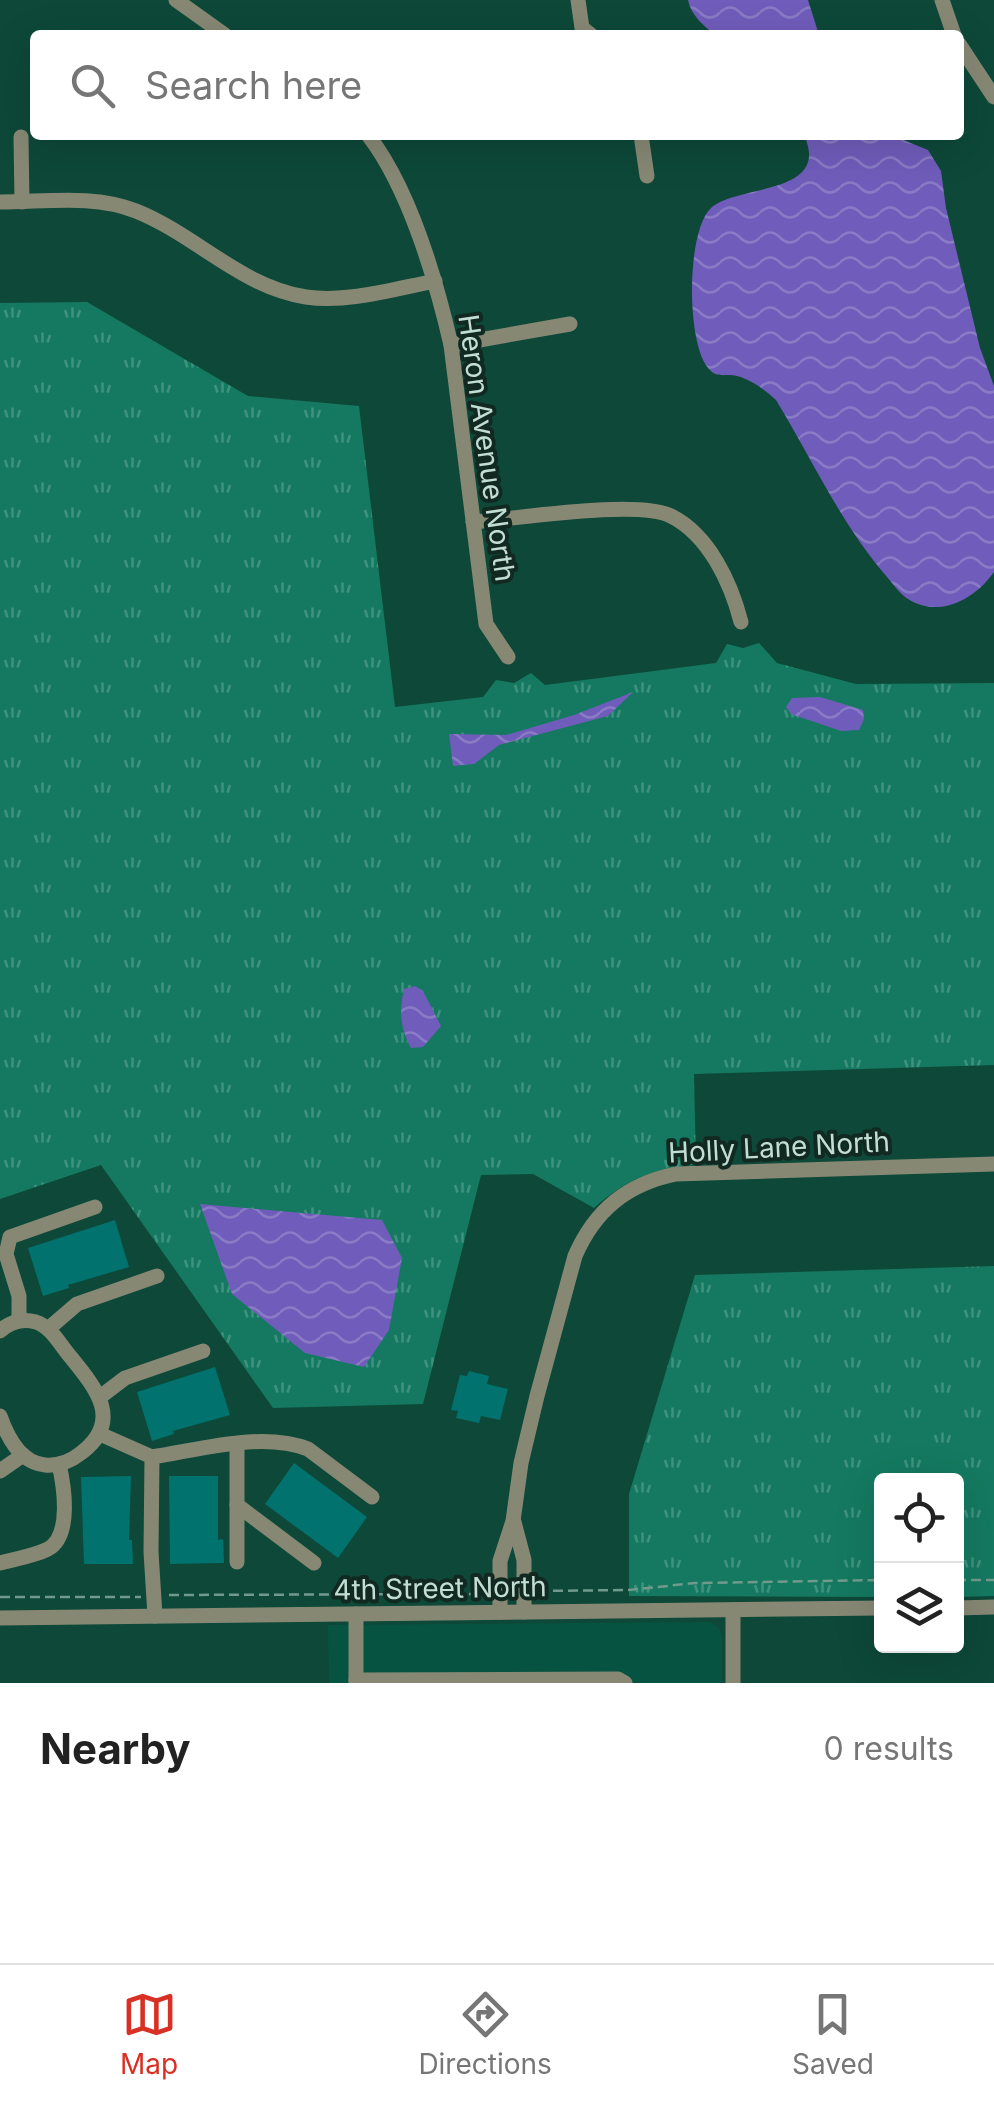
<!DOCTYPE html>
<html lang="en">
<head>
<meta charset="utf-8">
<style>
  :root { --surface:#fff; --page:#f2f2f2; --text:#222; --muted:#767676; --line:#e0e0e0; --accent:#d93025 }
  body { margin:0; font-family:Inter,sans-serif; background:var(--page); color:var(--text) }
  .controls { position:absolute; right:30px; bottom:30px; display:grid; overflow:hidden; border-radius:10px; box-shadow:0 10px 40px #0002 }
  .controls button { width:90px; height:90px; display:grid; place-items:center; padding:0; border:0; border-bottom:2px solid var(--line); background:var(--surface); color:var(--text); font:50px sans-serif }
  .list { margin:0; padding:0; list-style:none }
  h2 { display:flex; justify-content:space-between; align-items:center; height:130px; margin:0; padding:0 40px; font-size:42px }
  h2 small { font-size:32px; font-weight:400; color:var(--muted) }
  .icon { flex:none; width:55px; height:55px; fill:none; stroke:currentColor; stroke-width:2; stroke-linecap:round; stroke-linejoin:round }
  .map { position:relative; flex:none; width:994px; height:1683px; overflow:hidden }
  .search { position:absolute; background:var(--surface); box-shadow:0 10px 40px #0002; left:30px; right:30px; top:30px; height:110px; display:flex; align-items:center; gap:25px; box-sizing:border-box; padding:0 35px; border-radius:10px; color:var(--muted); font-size:38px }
  .sheet { height:280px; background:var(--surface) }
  nav { display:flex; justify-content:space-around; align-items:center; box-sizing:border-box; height:140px; border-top:2px solid var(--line); background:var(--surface); font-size:28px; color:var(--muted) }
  nav a { display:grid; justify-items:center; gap:5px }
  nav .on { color:var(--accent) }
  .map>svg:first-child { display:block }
  .built { fill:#075341 }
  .grass { fill:url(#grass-tufts) }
  .water { fill:url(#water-waves) }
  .building { fill:#02726e }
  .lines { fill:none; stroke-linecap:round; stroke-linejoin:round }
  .path { stroke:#719a8d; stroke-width:2.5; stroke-dasharray:10 5; stroke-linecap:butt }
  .minor { stroke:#878874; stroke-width:15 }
  .labels { text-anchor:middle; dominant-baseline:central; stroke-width:8; stroke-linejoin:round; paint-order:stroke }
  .street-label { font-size:28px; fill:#c2ddd3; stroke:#122922 }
</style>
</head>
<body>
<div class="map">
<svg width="994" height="1683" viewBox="0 0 994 1683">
  <defs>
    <pattern id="grass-tufts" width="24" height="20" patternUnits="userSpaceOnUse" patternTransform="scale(2.5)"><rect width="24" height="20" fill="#147960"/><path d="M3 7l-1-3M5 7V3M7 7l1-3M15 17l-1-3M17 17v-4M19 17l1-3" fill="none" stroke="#3f927d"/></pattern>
    <pattern id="water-waves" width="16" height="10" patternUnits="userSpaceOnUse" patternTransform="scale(2.5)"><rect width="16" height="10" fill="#705cba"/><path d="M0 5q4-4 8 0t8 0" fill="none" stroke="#897bc5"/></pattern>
  </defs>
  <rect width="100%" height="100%" fill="#0d4838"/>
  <path class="built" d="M710,1622l9,6 3,8v47h-393l-1,-58z"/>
  <g class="grass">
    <path d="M87,302l161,94 111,10 36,301 88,-10 13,-17 18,3 17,-10 14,12 171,-22 11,-19 16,4 16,-5 18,20 79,21 138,-1v382l-300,9 2,91c-42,3 -71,15 -102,43l-61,-34 -52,1 -58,229 -150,4 -172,-243 -101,34v-896z"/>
    <path d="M994,1266v330l-37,1 -1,-117h-74l-1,117 -252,-1v-102l66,-219z"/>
  </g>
  <g class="water">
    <path d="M688,0h120l11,35h-103c-12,-8 -25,-20 -28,-35z"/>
    <path d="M804,135h87l37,15 13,21 5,37 34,140 14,38v186c-19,27 -54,47 -86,27 -8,-5 -15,-15 -21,-22 -46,-53 -75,-118 -111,-177 -11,-10 -24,-20 -39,-24 -11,-3 -20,3 -28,-7 -23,-24 -23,-138 2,-161 25,-24 121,-12 93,-73z"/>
    <path d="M633,692l-25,24 -109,29 -25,19 -21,2 -4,-32 57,1 68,-20z"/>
    <path d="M820,697l43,13 1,9 -5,11 -18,1 -50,-17 -5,-7 6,-9z"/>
    <path d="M415,986l8,5 18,35 -18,21 -12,1c-11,-20 -12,-37 -7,-59z"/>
    <path d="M200,1204l182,16 20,38 -13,72 -25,37 -59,-14 -73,-59z"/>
  </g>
  <g class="building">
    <path d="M115,1220l14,47 -61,18 1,3 -26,8 -15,-48z"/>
    <path d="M215,1367l15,48 -57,16 1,3 -22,7 -15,-49z"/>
    <path d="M469,1371l20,5 -2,8 21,5 -8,31 -19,-4 -2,7 -23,-5 2,-7 -7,-1 9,-35 7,1z"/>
    <path d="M294,1463l73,54 -29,41 -73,-54z"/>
    <path d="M131,1476l-2,64h3l1,24h-49l-3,-87z"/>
    <path d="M169,1476h49v64l5,-1 1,24 -54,1z"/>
  </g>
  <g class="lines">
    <g class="path">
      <path d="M956,1580h38"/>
      <path d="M538,1591l91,-1 66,-7 187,-3"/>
      <path d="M169,1595l317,-1"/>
      <path d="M0,1597h141"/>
    </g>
    <g class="minor">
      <path d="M176,0l49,35"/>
      <path d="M578,0l4,28 9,7"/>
      <path d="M942,0l12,35"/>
      <path d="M959,44l35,53"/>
      <path d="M368,135c41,53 68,145 83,210l35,279 22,33"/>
      <path d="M641,135l6,41"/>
      <path d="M21,137l1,65"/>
      <path d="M0,202c45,0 94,-8 136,9 60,24 105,76 170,86 42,6 88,-8 129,-16"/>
      <path d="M451,345l119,-21"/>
      <path d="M473,522c43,-3 164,-23 198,-6 38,19 60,67 70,106"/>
      <path d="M19,1321v-25l-13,-42 4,-17 85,-30"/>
      <path d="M48,1329l29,-25 80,-28"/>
      <path d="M0,1331c10,-9 22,-13 36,-9 15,5 23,21 33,33 25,31 56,65 12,98 -10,8 -23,13 -36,12 -25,-2 -38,-29 -45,-49"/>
      <path d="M100,1397l25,-19 78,-27"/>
      <path d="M100,1434l52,23 -1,95 4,64"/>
      <path d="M237,1444v118"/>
      <path d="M152,1457c47,-7 110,-26 156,-8l64,48"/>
      <path d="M0,1471l23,-16"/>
      <path d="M237,1505l77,58"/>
      <path d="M514,1522l10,38v52"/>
      <path d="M0,1563c15,-4 34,-7 48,-14 24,-13 16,-63 11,-85"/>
      <path d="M956,1608l38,-1"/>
      <path d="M500,1612v-51l13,-40 8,-58 16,-67 38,-140c20,-46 52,-72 101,-82l318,-10"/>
      <path d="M356,1614v69"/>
      <path d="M0,1618l882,-10"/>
      <path d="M356,1680l262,-1 7,4"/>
      <path d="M733,1683v-73"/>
    </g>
  </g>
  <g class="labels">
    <g class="street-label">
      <text transform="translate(487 448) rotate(82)">Heron Avenue North</text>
      <text transform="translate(779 1147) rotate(-3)">Holly Lane North</text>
      <text transform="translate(440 1588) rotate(-1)">4th Street North</text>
    </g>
  </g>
</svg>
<div class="controls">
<button><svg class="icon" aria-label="locate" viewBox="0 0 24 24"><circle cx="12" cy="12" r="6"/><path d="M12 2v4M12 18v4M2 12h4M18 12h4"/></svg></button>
<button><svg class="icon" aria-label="layers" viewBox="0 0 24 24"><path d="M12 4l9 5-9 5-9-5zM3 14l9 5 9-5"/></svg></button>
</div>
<div class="search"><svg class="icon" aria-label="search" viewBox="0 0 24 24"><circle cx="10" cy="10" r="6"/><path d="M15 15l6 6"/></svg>Search here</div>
</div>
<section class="sheet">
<h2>Nearby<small>0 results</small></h2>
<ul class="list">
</ul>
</section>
<nav>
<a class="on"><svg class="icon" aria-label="map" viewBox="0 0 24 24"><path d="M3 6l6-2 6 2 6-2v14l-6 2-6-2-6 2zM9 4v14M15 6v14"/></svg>Map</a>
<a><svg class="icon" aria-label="directions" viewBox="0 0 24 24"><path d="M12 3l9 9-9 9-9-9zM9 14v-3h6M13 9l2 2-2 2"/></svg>Directions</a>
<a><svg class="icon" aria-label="saved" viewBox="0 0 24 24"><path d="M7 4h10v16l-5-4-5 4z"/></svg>Saved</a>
</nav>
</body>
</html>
